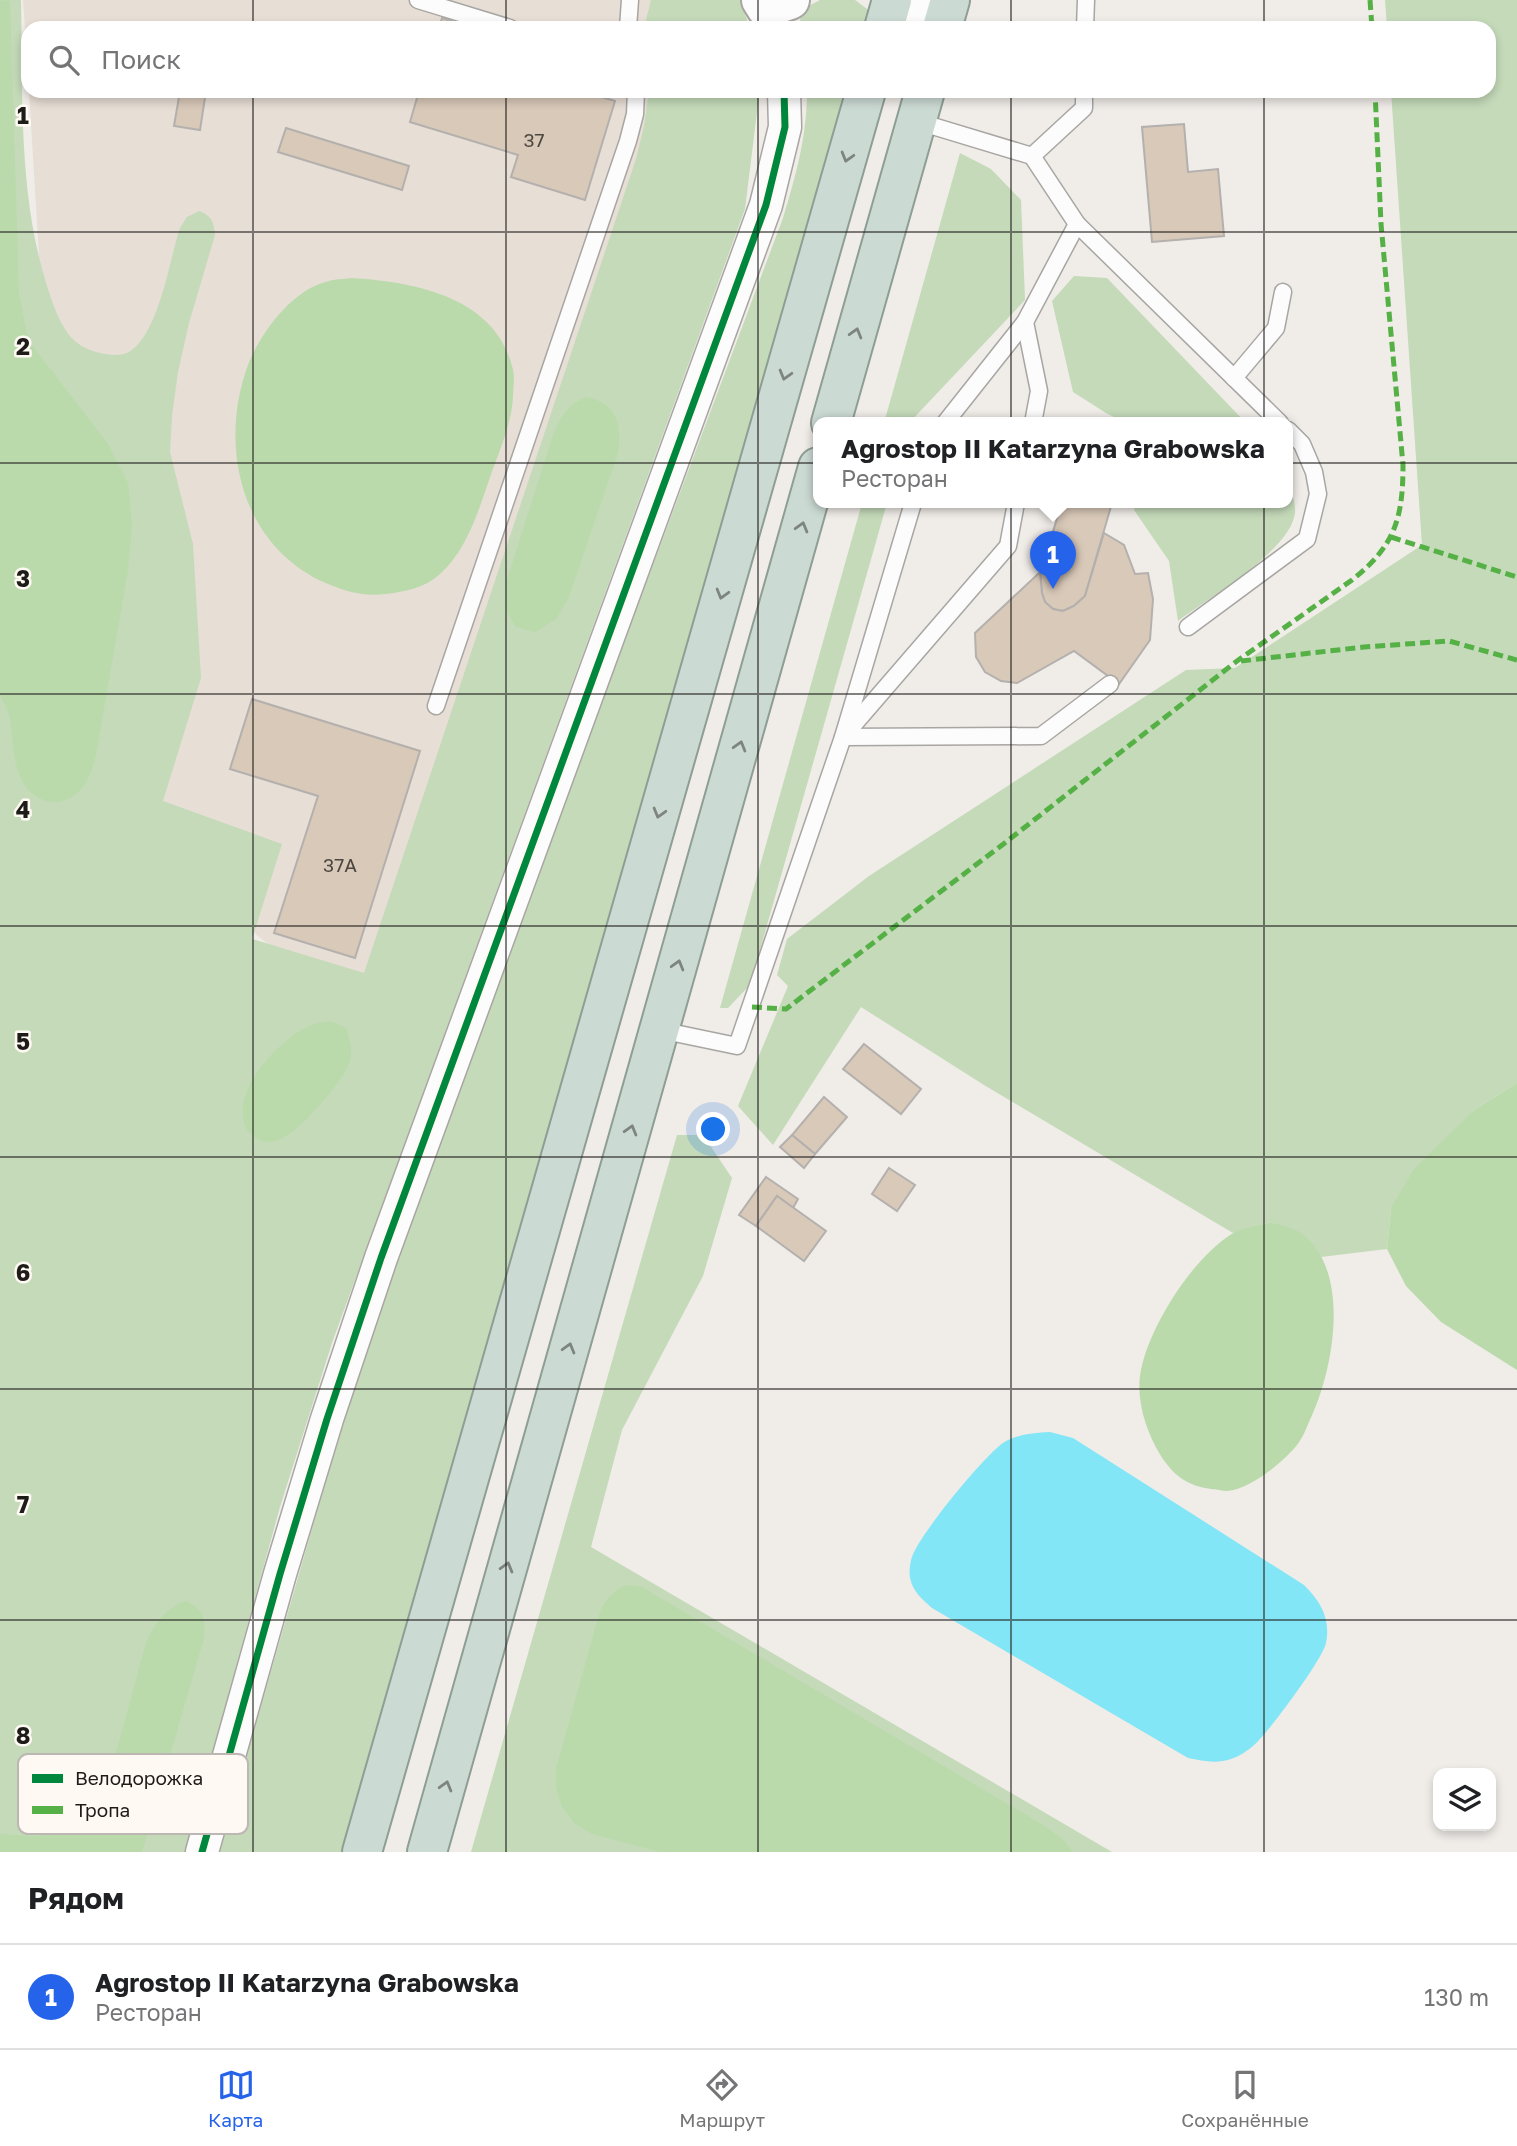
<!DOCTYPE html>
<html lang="ru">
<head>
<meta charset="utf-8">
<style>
  :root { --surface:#fff; --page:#f6f6f6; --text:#202124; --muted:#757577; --line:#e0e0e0; --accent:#2563eb }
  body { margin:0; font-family:"Golos Text",sans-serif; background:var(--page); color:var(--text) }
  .controls { position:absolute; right:21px; bottom:21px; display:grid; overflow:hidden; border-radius:14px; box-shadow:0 4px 10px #0003 }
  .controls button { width:63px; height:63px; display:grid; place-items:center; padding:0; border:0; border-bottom:2px solid var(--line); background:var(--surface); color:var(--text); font:35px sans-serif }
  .you { position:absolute; left:714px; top:1130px; width:24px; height:24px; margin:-18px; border:5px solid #fff; border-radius:50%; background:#1a73e8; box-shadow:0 0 0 10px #1a73e833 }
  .badge { display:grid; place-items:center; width:46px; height:46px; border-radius:50%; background:var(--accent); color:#fff; font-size:23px; font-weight:700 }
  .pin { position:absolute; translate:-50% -58px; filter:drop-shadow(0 2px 4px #0008) }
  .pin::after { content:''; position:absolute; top:37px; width:24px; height:21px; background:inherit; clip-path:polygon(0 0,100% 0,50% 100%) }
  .popup { position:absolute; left:813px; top:417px; width:480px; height:91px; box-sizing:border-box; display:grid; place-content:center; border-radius:14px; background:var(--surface); filter:drop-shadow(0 2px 5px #0005); font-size:23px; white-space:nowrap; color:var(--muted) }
  .popup b { font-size:26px; color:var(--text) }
  .popup::after { content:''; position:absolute; left:50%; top:100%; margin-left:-14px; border:14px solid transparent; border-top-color:var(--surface) }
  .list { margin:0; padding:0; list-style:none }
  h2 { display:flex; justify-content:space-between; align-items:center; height:91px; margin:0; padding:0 28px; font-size:30px }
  h2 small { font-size:23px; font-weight:400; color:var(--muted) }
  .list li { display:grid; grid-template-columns:46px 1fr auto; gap:21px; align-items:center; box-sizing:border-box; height:105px; padding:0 28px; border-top:2px solid var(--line) }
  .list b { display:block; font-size:26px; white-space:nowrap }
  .list p { margin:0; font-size:23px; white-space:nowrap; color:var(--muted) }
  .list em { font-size:23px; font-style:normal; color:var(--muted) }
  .icon { flex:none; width:38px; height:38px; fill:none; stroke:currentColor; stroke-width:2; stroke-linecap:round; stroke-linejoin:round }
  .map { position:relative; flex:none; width:1517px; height:1852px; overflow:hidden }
  .search { position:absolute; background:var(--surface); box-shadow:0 4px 10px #0003; left:21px; right:21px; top:21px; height:77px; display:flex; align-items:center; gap:18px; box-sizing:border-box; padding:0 24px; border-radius:21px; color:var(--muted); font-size:26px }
  .sheet { height:196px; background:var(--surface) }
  nav { display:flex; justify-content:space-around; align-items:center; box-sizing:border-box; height:98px; border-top:2px solid var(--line); background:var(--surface); font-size:19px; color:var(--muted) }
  nav a { display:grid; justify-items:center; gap:4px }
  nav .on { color:var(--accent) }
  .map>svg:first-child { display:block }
  .built { fill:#e7ded5 }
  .green { fill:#c4dab9 }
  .forest { fill:#badaac }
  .water { fill:#83e6f7 }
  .building { fill:#d9c9b9; stroke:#b3b0ad; stroke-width:2 }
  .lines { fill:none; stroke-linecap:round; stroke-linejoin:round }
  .service-casing { stroke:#a8a6a3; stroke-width:19 }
  .minor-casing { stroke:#a8a6a3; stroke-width:35 }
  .tertiary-casing { stroke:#a8a6a3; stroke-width:42 }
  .trunk-casing { stroke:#8e9e94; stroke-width:42 }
  .service { stroke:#fdfcfc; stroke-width:16 }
  .minor { stroke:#fdfcfc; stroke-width:32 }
  .tertiary { stroke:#fdfcfc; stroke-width:38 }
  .trunk { stroke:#ccdad4; stroke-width:38 }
  .quiet { stroke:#55b145; stroke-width:5; stroke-dasharray:10 5; stroke-linecap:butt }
  .cycleway-casing { stroke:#fff9f3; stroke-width:11 }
  .cycleway { stroke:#00873e; stroke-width:7 }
  .oneway { stroke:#7e8480 }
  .grid { fill:none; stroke:#1e1c19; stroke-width:2; stroke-opacity:0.55 }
  .labels { text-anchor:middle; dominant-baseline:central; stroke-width:5; stroke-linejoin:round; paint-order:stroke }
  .number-label { font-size:19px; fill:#4d4741 }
  .key { fill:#fff9f3; stroke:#bcb7b2; stroke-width:2 }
  .key-label { font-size:19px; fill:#1e1c19 }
  .grid-label { font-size:23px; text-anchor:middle; font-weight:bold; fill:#1e1c19; stroke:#fff9f3; stroke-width:5; stroke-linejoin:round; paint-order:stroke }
</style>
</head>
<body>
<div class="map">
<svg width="1517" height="1852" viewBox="0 0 1517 1852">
  <rect width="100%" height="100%" fill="#f0ece8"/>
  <g class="built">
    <path d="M23,0h670l-5,28h-660v43z"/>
    <path d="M29,91h641l-279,956 -327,-273 -15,-353z"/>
  </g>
  <g class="green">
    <path d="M0,0h21c2,95 -3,194 26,286 6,19 14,43 29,56 7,6 16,9 24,11 7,2 20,3 27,0 32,-16 42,-93 53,-125l7,-11 12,-6c13,5 15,11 16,24l-26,88 -11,49 -6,44 -2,36 23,92 8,134 -38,123 119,43 -30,95 112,34 272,-814 8,-33 5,-35h109l1,5 -14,113 -413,1134 -52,164 -95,345h-185z"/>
    <path d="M651,0h89l10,28h-106z"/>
    <path d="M820,0h35l16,12v16h-73l5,-19z"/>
    <path d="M1385,0h132v1083l-43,27 -83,98 -4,41 -66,8 -21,-24 -29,-11 -38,11 -249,-148 -123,-78 -88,138 -35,-39 50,-120 -11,-11 10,-36 82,-63 317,-206 49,-2 187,-123 -31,-454h98v-63h-102z"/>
    <path d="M807,91h49l-509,1761h-128l122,-424 52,-157 204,-557 186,-496c13,-43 24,-82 24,-127z"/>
    <path d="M960,153l31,16 30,31 4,100 -116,123h-25z"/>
    <path d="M1074,276l33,2 139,145h-120l-20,-10 -33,-21 -21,-91z"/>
    <path d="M1288,481c3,9 8,23 7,32 -4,37 -88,86 -117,108l-9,-60 -35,-51 1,-7h153z"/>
    <path d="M862,503h25l-137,482 -22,23h-8z"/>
    <path d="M677,1135h26l29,43 -29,98 -81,154 -31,117 521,305h-641z"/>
  </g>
  <g class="forest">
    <path d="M0,0l10,1 9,293 9,46 80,104 20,39 4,42 -4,45 -32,185c-5,20 -12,40 -34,46 -9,3 -19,0 -26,-5 -26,-17 -21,-55 -27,-81 -2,-7 -6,-14 -9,-20z"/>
    <path d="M352,278c63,4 145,19 161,92 2,8 0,18 0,26 -1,29 -16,60 -25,87 -11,32 -22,68 -49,92 -15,13 -35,17 -54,19 -24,3 -45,-4 -66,-14 -80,-40 -100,-137 -71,-215 13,-33 43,-73 77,-83 9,-3 18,-3 27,-4z"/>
    <path d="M586,397c31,6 36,27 32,56l-49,144 -13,22 -21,13 -19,-5 -11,-19 1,-25 47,-148c8,-18 14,-30 33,-38z"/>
    <path d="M330,1021l16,7c12,32 2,42 -18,67 -14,16 -47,60 -72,43 -8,-5 -12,-12 -13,-22 -4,-34 38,-77 66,-90 7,-3 14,-4 21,-5z"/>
    <path d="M1517,1083v287l-76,-48 -35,-36 -19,-37 4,-41 23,-39 60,-59z"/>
    <path d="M1271,1222c9,3 22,6 30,11 52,38 32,140 8,189 -3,7 -7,17 -12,23 -14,17 -46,44 -70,46 -5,0 -11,-2 -16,-2 -23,-3 -37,-13 -50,-33 -15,-24 -26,-58 -20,-86 9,-45 51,-110 89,-135 11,-7 28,-9 41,-13z"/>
    <path d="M626,1585l16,2 401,238 20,14 10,13h-413l-68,-18 -18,-11 -13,-18 -5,-18v-18l42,-151c6,-17 12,-25 28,-33z"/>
    <path d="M186,1601c19,10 19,17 18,37l-62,214h-142v-18l37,2 29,-6 22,-17 19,-27 39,-143c9,-20 18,-34 40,-42z"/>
  </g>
  <path class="water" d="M1050,1432l23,6 231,147c16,16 27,33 22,58 -3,16 -58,90 -72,102 -5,5 -16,12 -23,14 -15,5 -28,2 -43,-1l-256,-150c-10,-9 -19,-16 -22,-30 -1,-5 0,-16 2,-21 7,-22 72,-101 91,-114 14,-9 30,-10 47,-11z"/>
  <g class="building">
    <path d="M442,18l32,10h-35z"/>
    <path d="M180,91h26l-6,39 -26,-4z"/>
    <path d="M419,91h163l33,10 -30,99 -74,-23 7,-22 -108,-33z"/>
    <path d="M1184,124l4,48 30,-3 6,67 -72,6 -10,-115z"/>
    <path d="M286,128l123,38 -7,24 -124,-38z"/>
    <path d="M1062,503h50l-27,93 -11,10 -11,5 -10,-2 -8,-7 -3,-9 -2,-21z"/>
    <path d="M1104,533l20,12 11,29 13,-1 5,26 -3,41 -31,44 -45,-33 -57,32 -16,-2 -16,-9 -9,-15 -1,-24 65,-61 2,21 3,9 8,7 10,2 11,-5 11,-10z"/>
    <path d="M252,699l168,52 -65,207 -81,-25 44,-137 -88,-27z"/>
    <path d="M864,1044l57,45 -20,25 -58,-45z"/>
    <path d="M824,1097l23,20 -32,37 -23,-19z"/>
    <path d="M792,1135l23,19 -11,14 -24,-21z"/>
    <path d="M889,1168l26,17 -18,26 -25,-17z"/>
    <path d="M766,1177l32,22 -5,9 -16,-12 -21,30 -17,-11z"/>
    <path d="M777,1196l49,35 -22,30 -48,-35z"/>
  </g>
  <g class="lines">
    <g class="service-casing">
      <g id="service">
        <path d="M418,0l92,28"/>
        <path d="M628,28l2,-28"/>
        <path d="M1085,28l1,-28"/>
        <path d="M916,121l116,35 45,68 203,199"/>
        <path d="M1032,156l52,-48v-17"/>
        <path d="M1025,322l14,69 -6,32"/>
        <path d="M1234,378l42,-50 7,-36"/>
        <path d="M945,423l80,-101 52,-98"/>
        <path d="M1016,503l-8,43 -165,191 198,-1 69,-52"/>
        <path d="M1188,627l119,-88 11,-45 -4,-22 -12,-28 -14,-14"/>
        <path d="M436,706l192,-565 7,-27 1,-23"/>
        <path d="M660,1030l77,16 106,-309 70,-234"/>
      </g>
    </g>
    <g class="minor-casing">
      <path id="minor" d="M202,1852l78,-278 47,-155 54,-161 385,-1053 19,-78 -1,-36"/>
    </g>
    <g class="tertiary-casing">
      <g id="tertiary">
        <path d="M761,0l5,8 24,-8"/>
        <path d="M904,0l41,16"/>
      </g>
    </g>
    <g class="trunk-casing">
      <g id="trunk">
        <path d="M884,28l8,-28"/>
        <path d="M942,28l8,-28"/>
        <path d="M831,423l94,-332"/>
        <path d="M362,1852l504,-1761"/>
        <path d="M427,1852l391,-1385"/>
      </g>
    </g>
    <use href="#service" class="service"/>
    <use href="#minor" class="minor"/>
    <use href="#tertiary" class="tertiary"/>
    <use href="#trunk" class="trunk"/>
    <g class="quiet">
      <path d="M1370,0l2,28"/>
      <path d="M1391,537l126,40"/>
      <path d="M1241,661l123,-14 85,-6 68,19"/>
      <path d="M752,1007l34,2 220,-167 231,-181 115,-81c43,-34 51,-62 51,-115l-22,-241 -6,-133"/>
    </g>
    <g class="cycleway-casing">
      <path id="cycleway" d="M202,1852l78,-278 47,-155 54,-161 385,-1053 19,-78 -1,-36"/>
    </g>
    <use href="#cycleway" class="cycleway"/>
  </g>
  <defs><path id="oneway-chevron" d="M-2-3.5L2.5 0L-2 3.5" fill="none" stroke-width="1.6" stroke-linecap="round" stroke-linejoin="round" transform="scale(1.75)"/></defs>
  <g class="oneway">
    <use href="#oneway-chevron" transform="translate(847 157) rotate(106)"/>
    <use href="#oneway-chevron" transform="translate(856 333) rotate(-74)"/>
    <use href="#oneway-chevron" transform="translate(785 375) rotate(106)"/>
    <use href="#oneway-chevron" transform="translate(802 527) rotate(-74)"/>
    <use href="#oneway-chevron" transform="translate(722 594) rotate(106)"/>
    <use href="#oneway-chevron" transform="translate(740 746) rotate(-74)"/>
    <use href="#oneway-chevron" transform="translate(659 813) rotate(106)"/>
    <use href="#oneway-chevron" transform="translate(678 965) rotate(-74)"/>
    <use href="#oneway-chevron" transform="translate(631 1130) rotate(-74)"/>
    <use href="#oneway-chevron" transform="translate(569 1348) rotate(-74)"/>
    <use href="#oneway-chevron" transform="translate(507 1567) rotate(-74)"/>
    <use href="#oneway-chevron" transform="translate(446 1786) rotate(-74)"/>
  </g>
  <path class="grid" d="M253,0v28M506,0v28M758,0v28M1011,0v28M1264,0v28M253,91v1761M506,91v1761M758,91v1761M1011,91v1761M1264,91v1761M0,232h1517M0,463h1517M0,694h1517M0,926h1517M0,1157h1517M0,1389h1517M0,1620h1517"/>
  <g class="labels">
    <g class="number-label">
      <text x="534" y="139">37</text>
      <text x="340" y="864">37A</text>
    </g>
  </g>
  <rect x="18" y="1754" width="230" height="80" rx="10" class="key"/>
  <rect x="32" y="1774" width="31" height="9" fill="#00873e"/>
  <rect x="32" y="1806" width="31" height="8" fill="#55b145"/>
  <g class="key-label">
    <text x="75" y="1785">Велодорожка</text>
    <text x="75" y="1817">Тропа</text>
  </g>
  <g class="grid-label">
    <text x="23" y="124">1</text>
    <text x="23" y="355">2</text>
    <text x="23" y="587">3</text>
    <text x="23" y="818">4</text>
    <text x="23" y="1050">5</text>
    <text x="23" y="1281">6</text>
    <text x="23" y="1513">7</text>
    <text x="23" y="1744">8</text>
  </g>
</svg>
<div class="controls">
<button><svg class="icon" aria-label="layers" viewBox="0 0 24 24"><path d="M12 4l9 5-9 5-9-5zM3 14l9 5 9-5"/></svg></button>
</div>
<div class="you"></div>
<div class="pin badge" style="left:1053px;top:589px">1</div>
<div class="popup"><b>Agrostop II Katarzyna Grabowska</b>Ресторан</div>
<div class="search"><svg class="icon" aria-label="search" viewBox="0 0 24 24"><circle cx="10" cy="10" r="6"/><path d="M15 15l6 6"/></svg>Поиск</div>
</div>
<section class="sheet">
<h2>Рядом<small></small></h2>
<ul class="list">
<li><span class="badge">1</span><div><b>Agrostop II Katarzyna Grabowska</b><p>Ресторан</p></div><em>130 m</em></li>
</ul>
</section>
<nav>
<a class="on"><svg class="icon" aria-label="map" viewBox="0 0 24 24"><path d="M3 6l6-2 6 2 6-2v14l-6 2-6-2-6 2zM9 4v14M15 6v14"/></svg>Карта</a>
<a><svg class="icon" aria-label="directions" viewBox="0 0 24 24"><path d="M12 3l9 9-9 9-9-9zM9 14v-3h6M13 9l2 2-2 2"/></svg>Маршрут</a>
<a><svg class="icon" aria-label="saved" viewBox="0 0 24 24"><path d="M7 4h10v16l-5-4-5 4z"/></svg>Сохранённые</a>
</nav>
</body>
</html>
